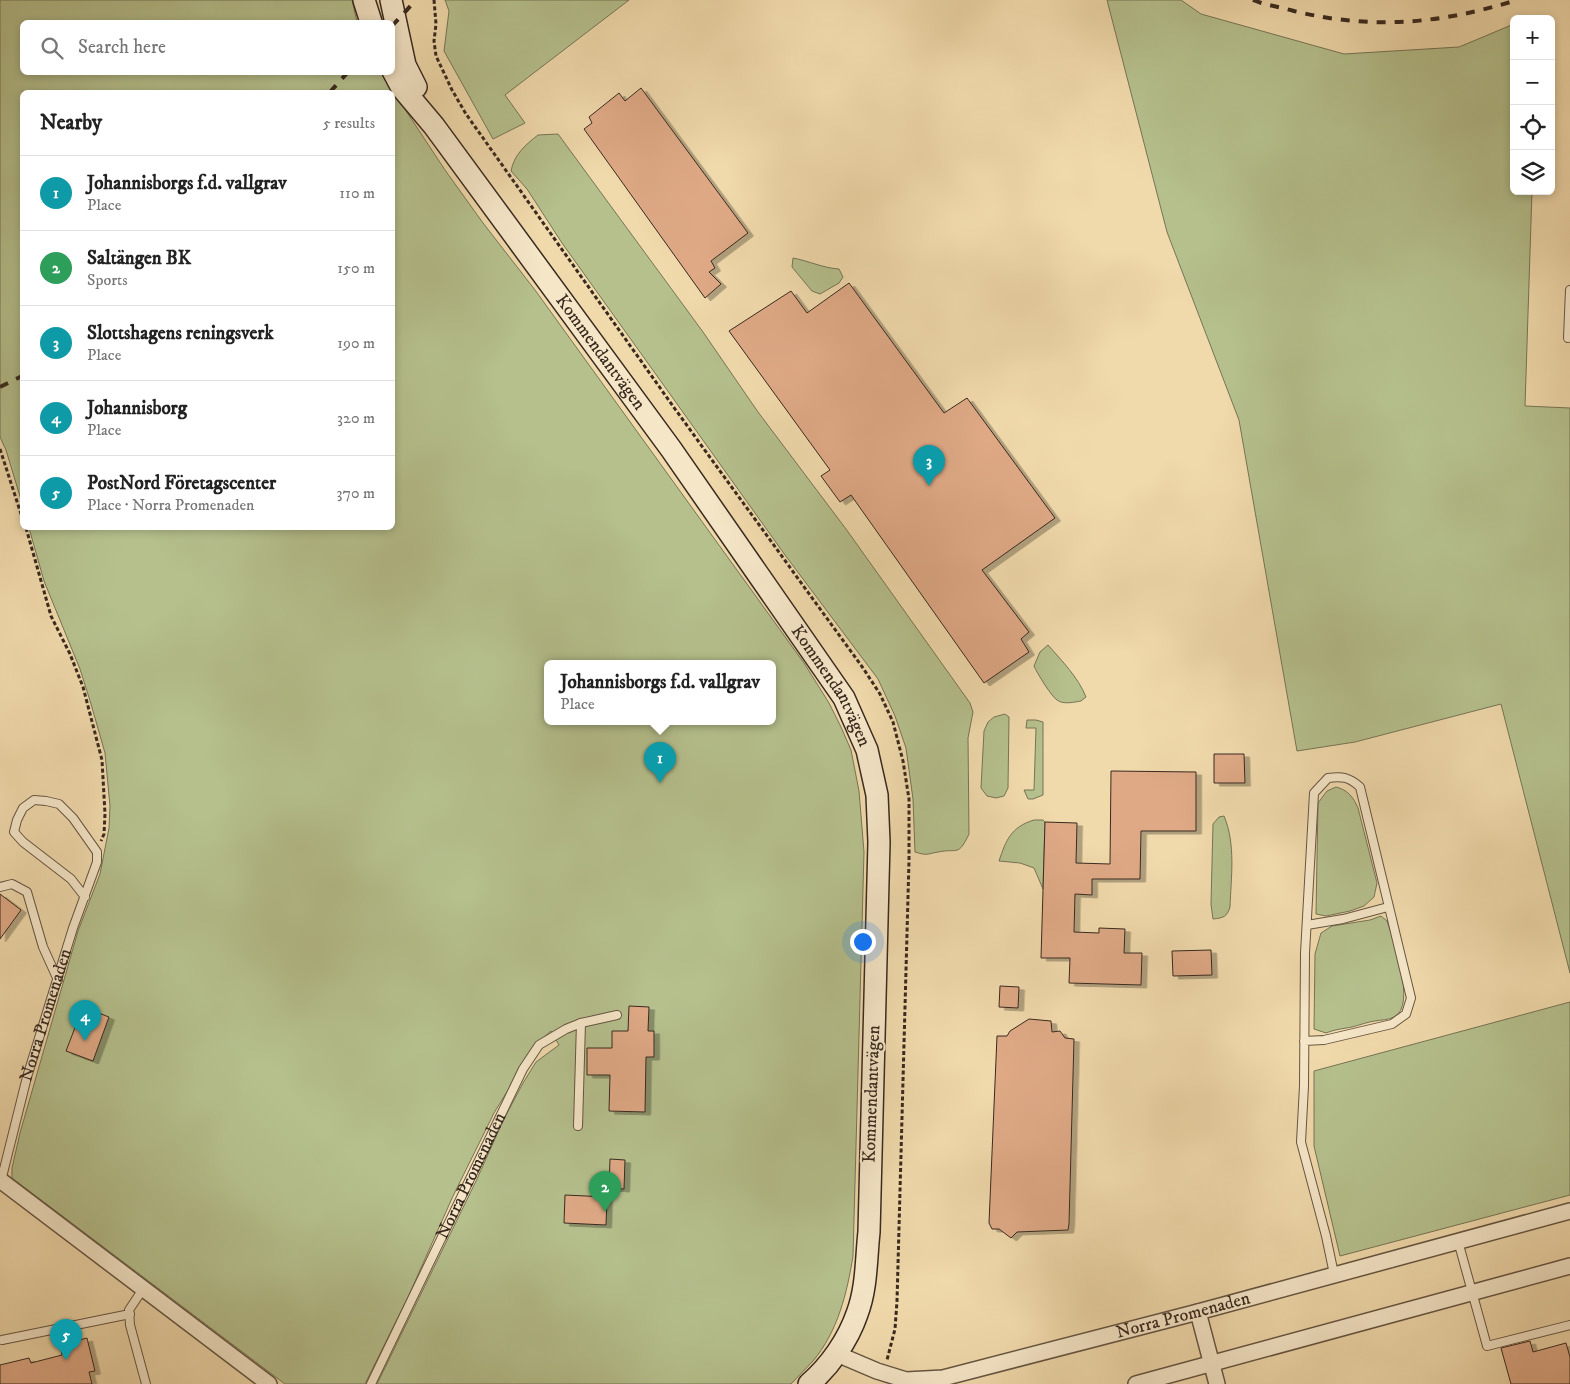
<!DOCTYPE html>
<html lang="en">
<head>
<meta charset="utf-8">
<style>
  :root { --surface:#fff; --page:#f2f2f2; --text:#222; --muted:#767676; --line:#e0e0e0; --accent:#111827 }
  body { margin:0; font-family:"IM FELL DW Pica",serif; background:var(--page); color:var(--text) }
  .controls { position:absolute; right:15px; top:15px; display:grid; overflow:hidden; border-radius:8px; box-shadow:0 2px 8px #0003 }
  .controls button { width:45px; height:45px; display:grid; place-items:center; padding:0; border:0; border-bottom:1px solid var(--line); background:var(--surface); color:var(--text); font:25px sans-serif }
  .you { position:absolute; left:862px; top:941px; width:18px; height:18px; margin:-12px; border:4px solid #fff; border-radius:50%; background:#1a73e8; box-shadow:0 0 0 8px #1a73e833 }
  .badge { display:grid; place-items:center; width:32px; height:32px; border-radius:50%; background:var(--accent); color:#fff; font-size:16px; font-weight:700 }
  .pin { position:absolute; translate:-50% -41px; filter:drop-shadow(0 1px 2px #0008) }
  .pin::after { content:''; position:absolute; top:26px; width:18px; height:15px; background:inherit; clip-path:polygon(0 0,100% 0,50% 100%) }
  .popup { position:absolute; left:544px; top:660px; width:232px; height:65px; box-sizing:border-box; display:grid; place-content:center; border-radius:8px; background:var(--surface); filter:drop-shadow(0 1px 4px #0005); font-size:16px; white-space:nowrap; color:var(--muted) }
  .popup b { font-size:19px; color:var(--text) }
  .popup::after { content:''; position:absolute; left:50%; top:100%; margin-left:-10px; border:10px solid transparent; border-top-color:var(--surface) }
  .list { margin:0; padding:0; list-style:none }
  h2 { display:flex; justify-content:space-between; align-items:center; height:65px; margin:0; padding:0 20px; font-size:21px }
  h2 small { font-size:16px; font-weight:400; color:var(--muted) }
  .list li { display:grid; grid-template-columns:32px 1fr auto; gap:15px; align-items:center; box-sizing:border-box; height:75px; padding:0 20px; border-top:1px solid var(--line) }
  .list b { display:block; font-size:19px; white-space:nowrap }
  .list p { margin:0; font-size:16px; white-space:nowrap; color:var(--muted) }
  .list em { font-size:16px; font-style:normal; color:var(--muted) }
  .icon { flex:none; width:28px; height:28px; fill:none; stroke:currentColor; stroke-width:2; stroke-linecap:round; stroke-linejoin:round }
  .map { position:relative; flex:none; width:1570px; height:1384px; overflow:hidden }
  .search { position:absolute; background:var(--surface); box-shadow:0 2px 8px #0003; left:20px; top:20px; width:375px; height:55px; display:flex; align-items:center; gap:12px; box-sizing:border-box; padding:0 18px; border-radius:8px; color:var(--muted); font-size:19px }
  .panel { position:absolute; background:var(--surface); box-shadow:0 2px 8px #0003; left:20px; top:90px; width:375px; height:440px; border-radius:8px }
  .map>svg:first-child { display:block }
  .green { fill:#b5c08d; stroke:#767456; fill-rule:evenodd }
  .building { fill:#dfa986; stroke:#38291f; filter:url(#shadow) }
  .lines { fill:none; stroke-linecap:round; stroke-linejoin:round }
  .lane-casing { stroke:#665542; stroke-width:10 }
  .street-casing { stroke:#665542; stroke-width:18 }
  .secondary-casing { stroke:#38291f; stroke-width:24 }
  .path { stroke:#38291f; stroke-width:3; stroke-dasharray:4 2.5; stroke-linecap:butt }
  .lane { stroke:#f5e6c8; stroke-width:8 }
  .street { stroke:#f5e6c8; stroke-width:15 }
  .secondary { stroke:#f5e6c8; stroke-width:21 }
  .rail { stroke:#38291f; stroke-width:4; stroke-dasharray:9 9; stroke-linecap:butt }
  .labels { text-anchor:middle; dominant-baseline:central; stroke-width:4.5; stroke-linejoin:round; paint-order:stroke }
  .street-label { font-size:18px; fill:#38291f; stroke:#f5e6c8 }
</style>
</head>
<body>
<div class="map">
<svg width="1570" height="1384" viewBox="0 0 1570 1384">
  <defs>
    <filter id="shadow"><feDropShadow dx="5.5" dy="3" stdDeviation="0" flood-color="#0004"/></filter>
  </defs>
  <rect width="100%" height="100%" fill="#f0d9ab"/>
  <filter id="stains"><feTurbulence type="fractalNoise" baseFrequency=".004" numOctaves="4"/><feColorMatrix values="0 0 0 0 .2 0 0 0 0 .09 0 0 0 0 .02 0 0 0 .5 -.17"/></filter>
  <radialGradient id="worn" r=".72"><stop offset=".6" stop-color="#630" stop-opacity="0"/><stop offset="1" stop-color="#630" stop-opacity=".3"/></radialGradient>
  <g class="green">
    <path d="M0,0h352l5,22h-335v50l359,1 64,97 38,53 52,67 269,373 25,40 12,24 10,23 8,41 5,61 -11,404c-6,37 -15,75 -40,105 -7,8 -15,15 -22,23h-414l100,-205 25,-56 21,-40 13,-21 23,-17 -8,-14 -15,13 -42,69 -41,83 -44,99 -44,89h-80l-273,-206v-10l8,-35 58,-202 22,-57 9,-46 1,-22 -5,-53 -14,-49 -11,-35 -36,-88 -15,-53h363v-436h-370v411l-16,-53 -6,-13zM548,664h224v58h-224z"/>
    <path d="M445,0h184l-124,95 20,28 -32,16 -49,-88 5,-40z"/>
    <path d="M1107,0h74l20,14 143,40 115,-7 55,-23v167h18l-7,215 45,2v565l-69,-269 -146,38 -58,9 -58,-331 -72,-188z"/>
    <path d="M558,134l145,198 55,80 88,117 124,174 3,9 -5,26 1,96c-11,23 -11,14 -31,18 -12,2 -10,4 -23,0l-2,-53 -7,-51 -11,-32 -17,-37 -93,-124 -223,-312 -35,-54 -16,-18c3,-16 14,-26 27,-36z"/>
    <path d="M793,258c16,3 30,10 46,11l4,8 -4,6 -19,11 -8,-3 -20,-24z"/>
    <path d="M1048,645c14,16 30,32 38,52l-5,4c-6,1 -18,4 -24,-1 -6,-4 -20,-27 -23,-34l6,-14z"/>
    <path d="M1005,714l4,3 -1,71 -4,8 -8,2 -9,-2 -6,-8 3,-57 4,-9 6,-5z"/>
    <path d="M1027,720h9l7,2v73l-10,4h-5l-4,-9h10l2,-62h-10z"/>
    <path d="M1336,787c12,3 17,10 22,21l19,75 -3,14 -10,9 -14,5 -24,5 -10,-2 2,-111 9,-12z"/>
    <path d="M1224,816c12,28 7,62 6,91 -3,10 -7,11 -17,12l-2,-15 2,-80 6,-7z"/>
    <path d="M1034,820h9l2,2 -2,67 -9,-21 -14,-5 -21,-2c7,-21 12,-34 35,-41z"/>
    <path d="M1381,916l6,5c6,18 30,85 7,96 -5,3 -14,3 -19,4 -8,1 -15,4 -23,6 -10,2 -16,2 -26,6l-12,-4 1,-75 6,-21 11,-7 38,-6z"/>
    <path d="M1570,1002v193l-230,61 -26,-110v-75z"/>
  </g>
  <g class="building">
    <path d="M641,88l107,145 -37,28 4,7 -6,4 12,12 -16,14 -121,-169 8,-6 -3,-6 30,-24 6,8z"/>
    <path d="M849,283l95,130 23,-15 88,120 -73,52 47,62 -8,7 8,13 -45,31 -133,-188 -11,7 -19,-26 9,-6 -101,-139 62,-40 16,22z"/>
    <path d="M1214,754h30l1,29h-31z"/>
    <path d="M1111,771l85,1v59h-55l-1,48h-48v16l-17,-1 -1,38 25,1v-5l26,1 -1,24h18l-1,32 -72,-2 1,-25h-29l4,-136 32,1 -1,40 34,1z"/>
    <path d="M0,894l21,16 -21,29z"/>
    <path d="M1211,950l1,25 -39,1 -1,-25z"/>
    <path d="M1000,986l19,1 -1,21 -19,-1z"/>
    <path d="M629,1006l20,1 -1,24h6v26h-8l-1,55 -36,-1 1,-36h-23v-27h25v-17h16z"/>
    <path d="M83,1007l26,10 -16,44 -27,-10z"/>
    <path d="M1029,1019l22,2 1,11 8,-1 5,7 9,1 -5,185 -1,6 -51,2 -6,6 -12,-9h-7l-3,-6 8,-187h10l3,-5z"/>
    <path d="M610,1159l15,1 -1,29 -15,-1z"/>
    <path d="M565,1195l42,2 -1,28 -42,-2z"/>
    <path d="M87,1338l8,33 -6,1 3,12h-92v-19l29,-7 2,5 31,-8 -2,-10z"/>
    <path d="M1530,1341l3,11 33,-9 4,14v27h-59l-10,-36z"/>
  </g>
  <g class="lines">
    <g class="lane-casing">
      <g id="lane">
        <path d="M1568,338l2,-48"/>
        <path d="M0,887l12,-3 15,8 16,55 15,33"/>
        <path d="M1307,925l36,-6 45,-12"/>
        <path d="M1304,1041l20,-1 68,-16 14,-10 5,-16 -51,-211c-11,-10 -18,-11 -32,-9l-14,15 -9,160 -1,133 -3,56 25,94 8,38"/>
        <path d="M578,1126l3,-103"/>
        <path id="s1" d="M1,1181l26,-104 46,-149 24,-66v-10l-24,-34 -14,-14 -13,-3 -12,-1 -11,8 -6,12 -3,12 9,10 48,37 14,18"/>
        <path d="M1458,1241l29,105 83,-21"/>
        <path d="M143,1289l-14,21 1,15 16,59"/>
        <path d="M2,1340l128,-26"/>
        <path id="s2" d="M371,1384l152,-315 16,-24 27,-16 15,-6 36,-8"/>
      </g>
    </g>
    <g class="street-casing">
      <g id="street">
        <path d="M0,1180l269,204"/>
        <path d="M1198,1312l19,72"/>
        <path id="s3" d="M837,1354l40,17 29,9 37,-2 255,-66 372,-101"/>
        <path d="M1136,1384l434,-118"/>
      </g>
    </g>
    <g class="secondary-casing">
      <g id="secondary">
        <path d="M364,0l7,22"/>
        <path d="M391,0l14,65 11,22"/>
        <path id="s4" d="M392,69l10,19 32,38 237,323 173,249 23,52 10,45 2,47 -10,390c-3,27 -2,56 -12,82 -9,26 -27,52 -48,70"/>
      </g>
    </g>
    <g class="path">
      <path d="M434,0l2,24 -2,17 2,15 16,34 14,24 209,295 188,259 17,26 13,28 10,39 6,38v61l-12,441 -2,28 -8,31"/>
      <path d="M0,449l22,68"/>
      <path d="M26,528l25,88 19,38 13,33 19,73 3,54 -1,20 -3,7"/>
    </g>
    <use href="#lane" class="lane"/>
    <use href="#street" class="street"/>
    <use href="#secondary" class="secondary"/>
    <g class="rail">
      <path d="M1253,0c12,5 27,7 41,11 78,19 146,13 223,-11"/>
      <path d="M392,26l24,-26"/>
      <path d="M330,92l18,-20"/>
      <path d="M0,387l22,-11"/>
    </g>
  </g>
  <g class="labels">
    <g class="street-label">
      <text stroke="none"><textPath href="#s4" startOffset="352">Kommendantvägen</textPath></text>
      <text stroke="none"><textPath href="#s4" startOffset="758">Kommendantvägen</textPath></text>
      <text stroke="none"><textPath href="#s1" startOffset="172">Norra Promenaden</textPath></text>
      <text transform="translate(872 1094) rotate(-88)">Kommendantvägen</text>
      <text stroke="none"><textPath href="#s2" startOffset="231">Norra Promenaden</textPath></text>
      <text stroke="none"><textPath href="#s3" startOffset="359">Norra Promenaden</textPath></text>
    </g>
  </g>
  <rect width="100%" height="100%" filter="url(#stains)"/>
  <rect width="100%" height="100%" fill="url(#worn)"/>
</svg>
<div class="controls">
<button>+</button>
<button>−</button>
<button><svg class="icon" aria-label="locate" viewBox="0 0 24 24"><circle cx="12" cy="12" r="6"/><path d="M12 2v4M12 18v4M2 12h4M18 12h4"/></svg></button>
<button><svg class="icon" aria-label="layers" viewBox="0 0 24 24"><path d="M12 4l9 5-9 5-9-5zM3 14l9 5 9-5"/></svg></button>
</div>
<div class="you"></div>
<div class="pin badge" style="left:660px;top:783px;background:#0f9aa8">1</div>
<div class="popup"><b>Johannisborgs f.d. vallgrav</b>Place</div>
<div class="pin badge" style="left:605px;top:1212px;background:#2e9e5b">2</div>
<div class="pin badge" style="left:929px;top:486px;background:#0f9aa8">3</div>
<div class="pin badge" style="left:85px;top:1041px;background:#0f9aa8">4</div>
<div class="pin badge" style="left:66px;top:1360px;background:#0f9aa8">5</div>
<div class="search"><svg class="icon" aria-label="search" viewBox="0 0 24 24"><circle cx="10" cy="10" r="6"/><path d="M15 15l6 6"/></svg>Search here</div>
<section class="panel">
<h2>Nearby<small>5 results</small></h2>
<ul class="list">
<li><span class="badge" style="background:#0f9aa8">1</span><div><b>Johannisborgs f.d. vallgrav</b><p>Place</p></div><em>110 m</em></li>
<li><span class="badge" style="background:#2e9e5b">2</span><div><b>Saltängen BK</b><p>Sports</p></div><em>150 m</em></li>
<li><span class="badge" style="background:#0f9aa8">3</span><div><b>Slottshagens reningsverk</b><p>Place</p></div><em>190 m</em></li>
<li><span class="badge" style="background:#0f9aa8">4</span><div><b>Johannisborg</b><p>Place</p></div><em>320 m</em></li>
<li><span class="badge" style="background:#0f9aa8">5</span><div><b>PostNord Företagscenter</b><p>Place · Norra Promenaden</p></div><em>370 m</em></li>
</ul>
</section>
</div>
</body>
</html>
